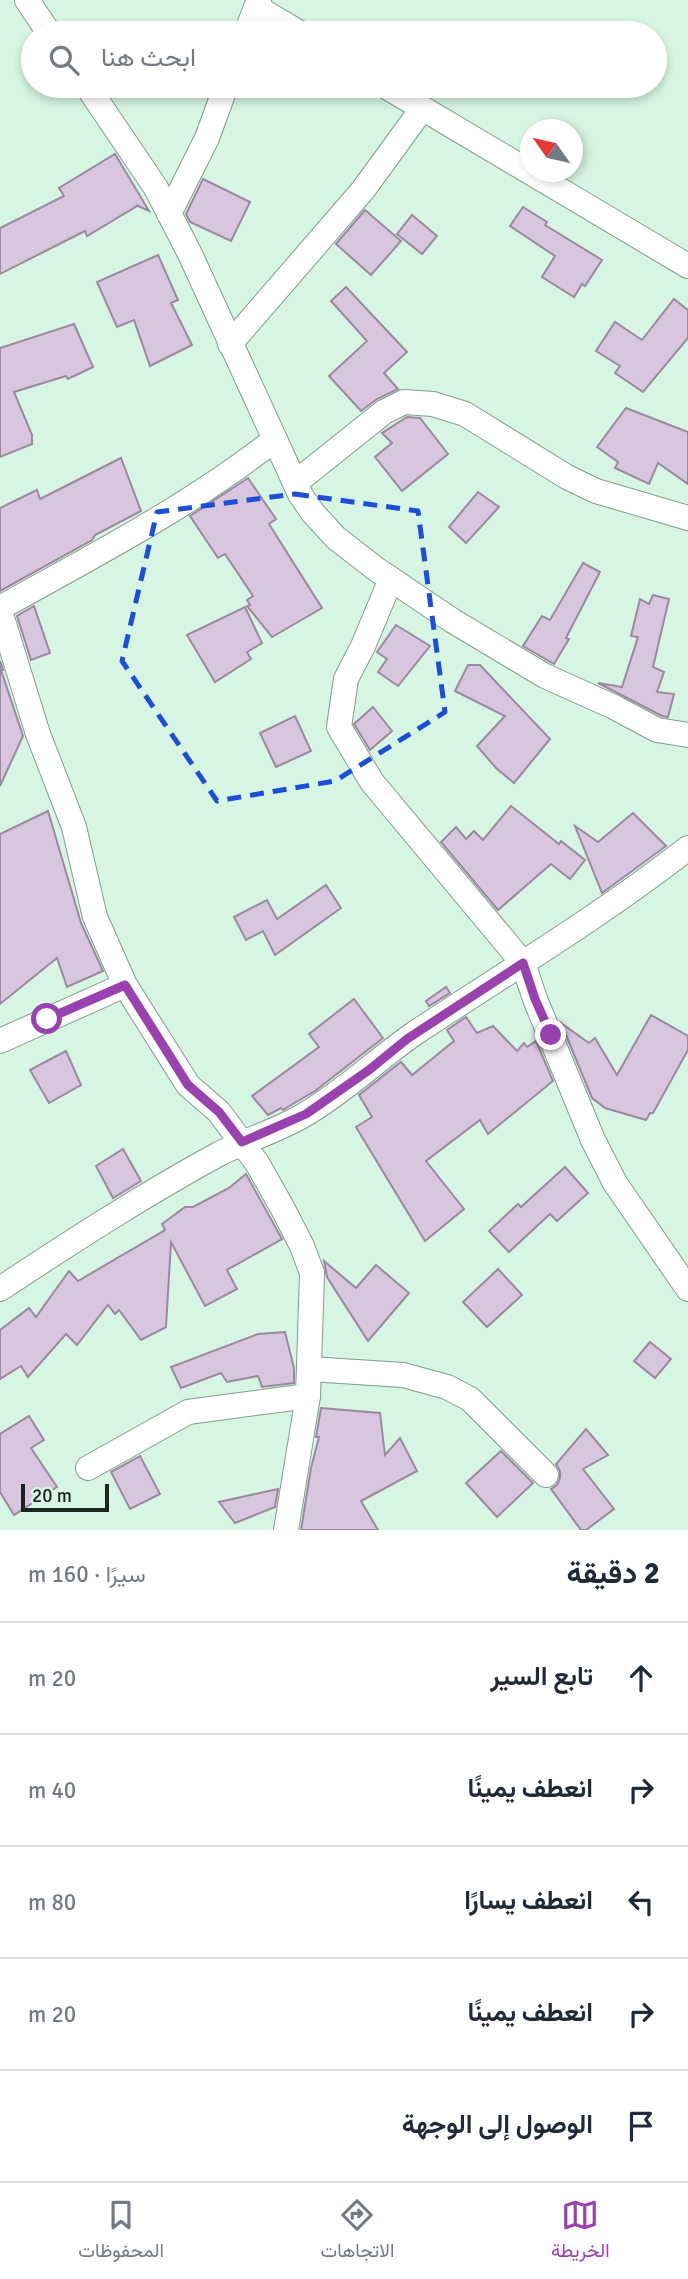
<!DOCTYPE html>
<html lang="ar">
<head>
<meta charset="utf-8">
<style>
  :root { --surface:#fff; --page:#f6f6f7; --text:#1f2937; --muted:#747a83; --line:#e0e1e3; --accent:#9942af }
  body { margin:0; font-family:Signika,Vazirmatn,sans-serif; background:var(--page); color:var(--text); direction:rtl }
  .compass { position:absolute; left:520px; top:119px; width:63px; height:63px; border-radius:50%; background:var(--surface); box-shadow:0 4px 10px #0003; rotate:304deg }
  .scale { position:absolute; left:21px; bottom:18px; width:88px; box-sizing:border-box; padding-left:7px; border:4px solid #1a251f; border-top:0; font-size:19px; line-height:24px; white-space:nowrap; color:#1a251f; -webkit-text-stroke:5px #d7f5e3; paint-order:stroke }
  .stop { position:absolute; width:21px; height:21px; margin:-16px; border:5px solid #9942af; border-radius:50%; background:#fff }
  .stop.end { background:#9942af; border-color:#fff; box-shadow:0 2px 7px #0008 }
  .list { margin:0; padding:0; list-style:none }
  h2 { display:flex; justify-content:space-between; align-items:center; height:91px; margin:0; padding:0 28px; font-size:30px }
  h2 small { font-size:23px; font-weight:400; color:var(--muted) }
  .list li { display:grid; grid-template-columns:46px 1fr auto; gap:21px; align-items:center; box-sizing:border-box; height:112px; padding:0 28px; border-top:2px solid var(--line) }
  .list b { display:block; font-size:26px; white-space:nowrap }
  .list em { font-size:23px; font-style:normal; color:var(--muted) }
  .icon { flex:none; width:38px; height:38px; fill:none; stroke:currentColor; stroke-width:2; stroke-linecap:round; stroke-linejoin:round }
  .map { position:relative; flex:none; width:688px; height:1530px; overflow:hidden; direction:ltr }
  .search { position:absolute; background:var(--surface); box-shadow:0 4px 10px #0003; left:21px; right:21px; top:21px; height:77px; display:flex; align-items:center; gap:18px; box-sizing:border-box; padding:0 24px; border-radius:38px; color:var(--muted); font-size:26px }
  .sheet { height:651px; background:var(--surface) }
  nav { display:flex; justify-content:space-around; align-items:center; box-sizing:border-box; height:98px; border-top:2px solid var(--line); background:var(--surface); font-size:19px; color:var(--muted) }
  nav a { display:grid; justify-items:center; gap:4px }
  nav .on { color:var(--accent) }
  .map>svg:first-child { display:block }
  .building { fill:#d8c5de; stroke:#9b89a0; stroke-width:2 }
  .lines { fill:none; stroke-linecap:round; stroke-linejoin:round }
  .minor-casing { stroke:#819d8d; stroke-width:26 }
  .minor { stroke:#fff; stroke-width:24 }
  .route { stroke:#9942af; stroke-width:9 }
  .marked { fill:none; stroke:#1d4ed8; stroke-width:5; stroke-dasharray:14 9; stroke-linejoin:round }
</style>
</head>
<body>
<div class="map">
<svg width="688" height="1530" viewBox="0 0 688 1530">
  <rect width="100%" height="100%" fill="#d7f5e3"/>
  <g class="building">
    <path d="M115,154l34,57 -13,-6 1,1 -50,30 -2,-5 -85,43v-46l64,-32 -5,-8z"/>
    <path d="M203,179l47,23 -19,39 -41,-19 -4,-8z"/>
    <path d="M523,207l24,15 -2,3 57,35 -17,26 -3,-2 -8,13 -32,-20 13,-21 -45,-30z"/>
    <path d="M365,210l36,31 -30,34 -35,-31z"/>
    <path d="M412,215l25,21 -15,18 -25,-20z"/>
    <path d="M158,255l20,45 -7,3 21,42 -42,21 -16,-46 -17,7 -20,-45z"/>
    <path d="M346,287l61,65 -23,21 14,16 -21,10 -16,12 -32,-35 38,-35 -36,-40z"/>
    <path d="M674,299l14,11v28l-45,54 -28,-19 5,-7 -24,-15 19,-29 27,18z"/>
    <path d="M74,324l19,43 -25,12 -2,-3 -52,16 18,43v9l-32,13v-109z"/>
    <path d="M626,408l62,24v52l-30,-21 -9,21 -34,-16 3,-6 -21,-15z"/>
    <path d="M407,417l13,1 28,36 -46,37 -27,-34 17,-14 -10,-10z"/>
    <path d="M121,458l20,53 -46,24 -3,5 -92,51v-83l37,-18 3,9z"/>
    <path d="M248,478l28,41 -7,5 53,84 -50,29 -25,-31 3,-1 -3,-5 6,-4 -28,-42 -7,4 -28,-42z"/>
    <path d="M478,492l21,15 -33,36 -17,-16z"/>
    <path d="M583,563l17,9 -34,66 3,1 -15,25 -31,-18 19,-30 8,4z"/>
    <path d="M653,595l16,4 -16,68 11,5 -7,20 17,2 -6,23 -6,-1 -64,-33 24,4 16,-50 -7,-1 9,-37 9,5z"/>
    <path d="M34,606l16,47 -19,7 -14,-44z"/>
    <path d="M245,607l17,36 -15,9 4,7 -36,23 -28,-47z"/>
    <path d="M396,625l34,21 -32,40 -20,-14 9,-13 -10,-7z"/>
    <path d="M0,661l3,9h-2l22,66 -23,50z"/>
    <path d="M468,665h12l70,74 -36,44 -18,-15 -19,-22 28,-30 -50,-25z"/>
    <path d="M373,707l19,24 -22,19 -16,-26z"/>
    <path d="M295,716l16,35 -35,16 -16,-34z"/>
    <path d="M511,806l48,38 2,-3 24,19 -15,19 -19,-15 -53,46 -57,-68 15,-15 10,12 8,-8 9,9z"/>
    <path d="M48,811l33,112 22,48 -36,16 -10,-29 -57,46v-170z"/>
    <path d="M633,813l33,33 -64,47 -27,-67 23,16z"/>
    <path d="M326,885l15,23 -66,47 -12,-24 -17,9 -12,-23 33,-17 10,19z"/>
    <path d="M446,987l4,6 -21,13 -3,-5z"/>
    <path d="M354,999l29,39 -68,53 -24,14 -8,5 -2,-2 -13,7 -16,-19 67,-49 -10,-13z"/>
    <path d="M651,1015l37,21v14l-35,63h-3l-4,7 -41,-12 -13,-10 -31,-75 28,20 6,-5 22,37z"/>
    <path d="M466,1017l11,16 16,-7 24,25 7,-8 3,4 9,-6 17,40 -65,53 -8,-14 -54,41 38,48 -39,32 -69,-114 16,-10 -13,-22 42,-33 11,13 42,-34 -7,-11z"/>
    <path d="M66,1051l15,34 -32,18 -19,-33z"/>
    <path d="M123,1149l18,32 -28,17 -17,-32z"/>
    <path d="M565,1167l23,26 -31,28 -7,-7 -41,38 -20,-21 29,-27 3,3z"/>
    <path d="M246,1174l36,65 -55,31 10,19 -32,17 -34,-64 -5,85 -25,13 -22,-30 -4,4 -7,-9 -31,40 -11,-11 -38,43 -7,-11 -21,13v-49l29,-22 7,9 33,-46 9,10 87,-51 -3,-6 23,-17h8l36,-19z"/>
    <path d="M324,1261l32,27 20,-23 33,28 -41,48 -41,-64z"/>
    <path d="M498,1269l24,26 -35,32 -24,-25z"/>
    <path d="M285,1332l9,36v15l-32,4 -4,-11 -31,6 -6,-9 -40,15 -10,-21 87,-33z"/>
    <path d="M650,1342l21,17 -16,19 -21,-17z"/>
    <path d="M321,1408l59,5 5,42 15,-17 17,33 -56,30 17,29h-77l10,-62 8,-31h-3z"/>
    <path d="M29,1416l15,24 -13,8 26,39 -43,28 -14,-23v-58z"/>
    <path d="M586,1429l22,26 -25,14 31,40 -28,21h-5l-30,-41 6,-4 3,-7v-7l-4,-7z"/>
    <path d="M501,1451l32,32 -36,34 -31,-34z"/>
    <path d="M140,1456l20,38 -30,15 -19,-37z"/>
    <path d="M278,1489l-3,18 -40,16 -16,-21z"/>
  </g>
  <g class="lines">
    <g class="minor-casing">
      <g id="minor">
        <path d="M27,0l22,33"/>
        <path d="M256,7l44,26"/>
        <path d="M246,33l13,-33"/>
        <path d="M87,86l69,102 34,66 110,240 13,19 23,25 40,31 77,52 92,55 69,31 43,23 31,5"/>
        <path d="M385,86l303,180"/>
        <path d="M169,214l38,-76 19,-52"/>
        <path d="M230,344l133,-154 59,-81"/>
        <path d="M295,483l89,-71 20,-10 29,2 32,10 102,63 29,14 92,27"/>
        <path d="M391,579l-28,67 -17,33 -7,48 33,55 151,181 12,36 58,141 22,43 73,106"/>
        <path d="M0,608c93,-52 190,-102 274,-168"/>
        <path d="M0,611l38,123 36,93 21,90 30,68 63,100 31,27 38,51 26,46 19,37 10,27 -4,123 -22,134"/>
        <path d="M0,1041l125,-56"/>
        <path d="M0,1289c71,-47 142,-93 217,-134 30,-16 64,-25 92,-43 38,-23 70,-54 106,-79 92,-61 186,-117 273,-185"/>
        <path d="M310,1369l93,6 44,12 23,12 76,76"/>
        <path d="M88,1468l100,-56 120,-16"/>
      </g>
    </g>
    <use href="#minor" class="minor"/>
  </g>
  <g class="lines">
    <path class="route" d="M47,1019l78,-34 63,100 31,27 23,30 64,-28 63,-44 38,-31 116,-76 12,36 16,36"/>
  </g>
  <path class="marked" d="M295,494l123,17 27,201 -110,69 -118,20 -95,-140 35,-149z"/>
</svg>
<svg class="compass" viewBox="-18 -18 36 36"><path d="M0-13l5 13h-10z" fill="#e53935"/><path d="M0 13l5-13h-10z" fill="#747a83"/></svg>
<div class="scale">20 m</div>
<div class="stop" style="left:47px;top:1019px"></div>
<div class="stop end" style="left:551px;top:1035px"></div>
<div class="search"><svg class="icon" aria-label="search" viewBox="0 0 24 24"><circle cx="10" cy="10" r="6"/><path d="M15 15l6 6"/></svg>ابحث هنا</div>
</div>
<section class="sheet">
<h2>2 دقيقة<small>سيرًا · 160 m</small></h2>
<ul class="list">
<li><svg class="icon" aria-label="ahead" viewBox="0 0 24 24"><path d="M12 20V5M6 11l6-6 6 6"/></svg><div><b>تابع السير</b></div><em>20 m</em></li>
<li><svg class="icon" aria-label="right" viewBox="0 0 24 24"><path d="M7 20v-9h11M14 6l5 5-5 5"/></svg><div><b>انعطف يمينًا</b></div><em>40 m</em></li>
<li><svg class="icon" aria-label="left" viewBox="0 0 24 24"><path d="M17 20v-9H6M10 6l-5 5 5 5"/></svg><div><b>انعطف يسارًا</b></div><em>80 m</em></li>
<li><svg class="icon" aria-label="right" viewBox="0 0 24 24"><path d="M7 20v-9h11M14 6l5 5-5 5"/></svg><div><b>انعطف يمينًا</b></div><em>20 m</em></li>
<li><svg class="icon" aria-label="arrive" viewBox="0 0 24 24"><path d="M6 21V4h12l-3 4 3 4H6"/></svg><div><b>الوصول إلى الوجهة</b></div></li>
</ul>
</section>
<nav>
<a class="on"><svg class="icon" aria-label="map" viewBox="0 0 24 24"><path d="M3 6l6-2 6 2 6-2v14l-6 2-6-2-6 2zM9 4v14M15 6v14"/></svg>الخريطة</a>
<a><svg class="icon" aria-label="directions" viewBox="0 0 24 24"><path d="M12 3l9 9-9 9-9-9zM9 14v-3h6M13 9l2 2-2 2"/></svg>الاتجاهات</a>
<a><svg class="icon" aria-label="saved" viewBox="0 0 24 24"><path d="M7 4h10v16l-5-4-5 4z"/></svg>المحفوظات</a>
</nav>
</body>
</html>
